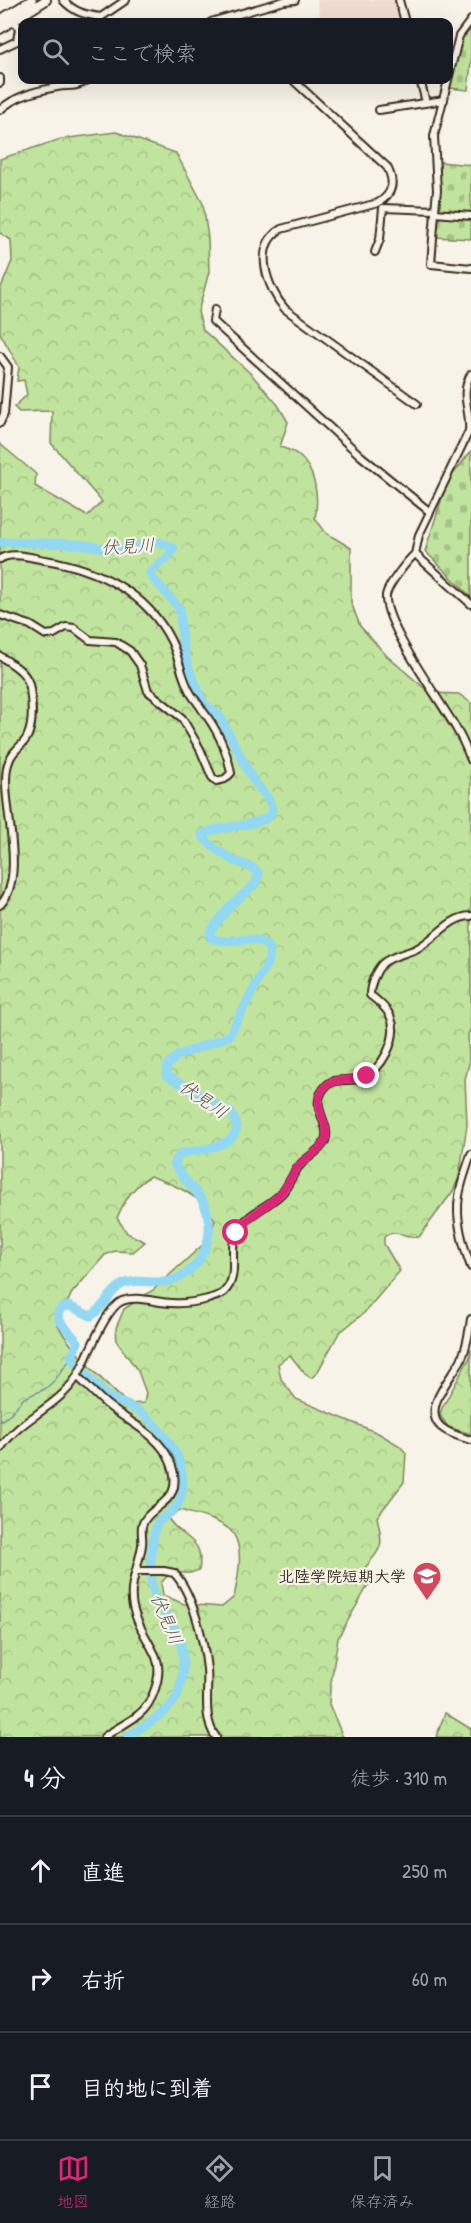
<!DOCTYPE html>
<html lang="ja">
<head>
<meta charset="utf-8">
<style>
  :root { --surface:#171b24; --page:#20242c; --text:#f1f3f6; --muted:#9ea1a6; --line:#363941; --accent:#db2777 }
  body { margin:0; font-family:"Patrick Hand","Klee One",sans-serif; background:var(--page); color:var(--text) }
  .stop { position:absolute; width:18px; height:18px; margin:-14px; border:4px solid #db2777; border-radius:50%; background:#fff }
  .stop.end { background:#db2777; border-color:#fff; box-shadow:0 2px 6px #0008 }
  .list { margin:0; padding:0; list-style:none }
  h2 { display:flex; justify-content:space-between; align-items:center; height:78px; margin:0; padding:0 24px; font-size:26px }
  h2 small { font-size:20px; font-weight:400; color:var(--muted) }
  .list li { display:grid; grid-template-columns:39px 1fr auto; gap:18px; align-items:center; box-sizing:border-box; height:108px; padding:0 24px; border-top:2px solid var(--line) }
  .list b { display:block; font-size:22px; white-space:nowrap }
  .list em { font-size:20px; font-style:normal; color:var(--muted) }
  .icon { flex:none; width:33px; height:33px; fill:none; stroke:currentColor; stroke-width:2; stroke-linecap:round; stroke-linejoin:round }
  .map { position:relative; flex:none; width:471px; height:1737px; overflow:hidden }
  .search { position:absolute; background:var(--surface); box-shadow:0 6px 24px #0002; left:18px; right:18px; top:18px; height:66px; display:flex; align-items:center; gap:15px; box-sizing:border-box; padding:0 21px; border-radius:12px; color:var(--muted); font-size:22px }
  .sheet { height:402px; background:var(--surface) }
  nav { display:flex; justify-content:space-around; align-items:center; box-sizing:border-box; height:84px; border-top:2px solid var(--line); background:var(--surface); font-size:16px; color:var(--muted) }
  nav a { display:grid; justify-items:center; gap:3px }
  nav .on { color:var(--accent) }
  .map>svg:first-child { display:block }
  .built { fill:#f0dcd0 }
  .forest { fill:url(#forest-crowns); stroke:#7e865e; stroke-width:1.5; fill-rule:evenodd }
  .cemetery { fill:url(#cemetery-stones); stroke:#7e865e; stroke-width:1.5 }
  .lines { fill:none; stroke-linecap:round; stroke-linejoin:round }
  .stream { stroke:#6f929e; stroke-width:1.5 }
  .river { stroke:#92d8f3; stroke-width:9 }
  .minor-casing { stroke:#3b2a1e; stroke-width:10 }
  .major-casing { stroke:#3b2a1e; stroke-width:12 }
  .minor { stroke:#f7f3e8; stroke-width:6 }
  .major { stroke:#f7f3e8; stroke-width:8 }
  .route { stroke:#db2777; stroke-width:8 }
  .labels { text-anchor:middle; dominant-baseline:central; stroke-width:4.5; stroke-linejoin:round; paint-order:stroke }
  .poi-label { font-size:16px; font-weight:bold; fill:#3b2a1e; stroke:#f7f3e8; text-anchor:end }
  .water-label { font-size:18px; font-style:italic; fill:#515653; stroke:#f7f3e8 }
</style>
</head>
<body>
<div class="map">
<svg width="471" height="1737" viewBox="0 0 471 1737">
  <defs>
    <pattern id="forest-crowns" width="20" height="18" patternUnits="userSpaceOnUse" patternTransform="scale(1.5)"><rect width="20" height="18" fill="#c0e39d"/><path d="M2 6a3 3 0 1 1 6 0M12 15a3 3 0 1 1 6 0" fill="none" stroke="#a6c387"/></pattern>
    <pattern id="cemetery-stones" width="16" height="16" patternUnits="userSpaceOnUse" patternTransform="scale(1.5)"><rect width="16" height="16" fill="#c0e39d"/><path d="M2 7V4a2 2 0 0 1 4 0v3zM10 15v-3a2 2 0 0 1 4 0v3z" fill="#a6c387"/></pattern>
  </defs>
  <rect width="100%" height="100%" fill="#f7f3e8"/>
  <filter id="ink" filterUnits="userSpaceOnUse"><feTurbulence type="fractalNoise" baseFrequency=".0167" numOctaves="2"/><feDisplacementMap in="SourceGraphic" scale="12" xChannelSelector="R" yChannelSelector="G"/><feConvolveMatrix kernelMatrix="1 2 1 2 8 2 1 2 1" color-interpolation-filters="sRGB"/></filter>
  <g filter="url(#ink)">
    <path class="built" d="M317,0h79l6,22h-81z"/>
    <g class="forest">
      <path d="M116,132l60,21 27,51 5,34 1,34 -11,40 5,18 48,44 27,31 10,17 -8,25c6,2 14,4 18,8 18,14 21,43 17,63l11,15 25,15v54l9,24 27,30 43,37 29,1 12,9v326l-3,5 1,30 -4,15 2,46 -8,52 -6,14 -34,46c-13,2 -23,-10 -35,0v7l16,27 -36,42 -25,20 -22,40 -6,5 -6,-4 -15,-19 -12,9 3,15 15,20 82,34 22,13 6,7 -2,29 -27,35c8,33 4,30 -16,56l9,9 -32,56 -8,51 -1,15 14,33h-343v-1293l36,30 -1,12 52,30 15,-14 -51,-59 1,-32 -33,1 -5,-5 13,-12 -3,-15 -7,1 2,-14 -19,-34v-43l12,-29 -1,-21 -11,-7v-74l61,-20zM150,1176c25,9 51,19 65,44l-7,20 -55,50 -29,19 -8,19 1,14 21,29 8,22 -2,10 -16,1c-26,-24 -53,-49 -71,-80l15,-31 33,-38 10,-4 18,1 12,-10 -18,-9 -10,-15c8,-19 16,-31 33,-42zM180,1510c16,5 36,9 49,19 17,15 9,49 5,68l-12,10 -38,-3 -21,-9 -2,-12 9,-10h20l9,-3c6,-34 -17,-29 -31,-52z"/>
      <path d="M471,1349v85l-23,-7 -8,-12 2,-7 28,-51z"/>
      <path d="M445,1713l26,16v8h-35z"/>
    </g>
    <g class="cemetery">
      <path d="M471,30v32l-3,28 -18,-2 11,-49z"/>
      <path d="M440,162l31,3v74l-36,-2z"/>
      <path d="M471,451v146l-46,-46 22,-69z"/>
    </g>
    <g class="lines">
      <path class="stream" d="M0,1421l8,-5 16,-18 21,-9 9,-8 17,-23"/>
      <path class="river" d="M0,542l79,2 39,6 41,-8 13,5 2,2c-5,11 -18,14 -24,24l1,3 29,33c1,33 3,49 18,80 2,5 4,13 8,16 4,5 10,6 14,12 11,20 21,41 32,61 5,9 24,25 19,35 -7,15 -58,12 -69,22 7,10 20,19 31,25 9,5 20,5 26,14l-4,10 -26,23 -19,25 1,6c19,9 43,-8 59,11l-1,11 -40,76 -52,20 -10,10 -1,9 65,38c22,32 -29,37 -50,40l-7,10c7,16 23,26 30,41 13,29 0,65 -31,76 -16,6 -34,-3 -50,4 -13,6 -18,24 -32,32l-22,-10 -8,2 -3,5 1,7 19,22 -7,16c13,11 21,25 34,36 10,8 22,10 32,16 14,8 35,33 41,48 6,17 9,42 -8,55 -5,4 -10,5 -13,11 -3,5 -3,12 -4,18 -3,16 -4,38 2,54 5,15 18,25 23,39 7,16 6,41 0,58 -6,20 -35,32 -50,44"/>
      <g class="minor-casing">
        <g id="minor">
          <path d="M63,0c11,12 22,15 38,17l25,-17"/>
          <path d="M399,0l6,22"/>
          <path d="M211,22l73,-21 11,-1"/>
          <path d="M0,49l17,-8 2,-13 -5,-8"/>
          <path d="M0,78v5"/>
          <path d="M293,80l94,87c8,15 6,27 -9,36l-97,26c-29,17 -14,59 4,80l132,95"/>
          <path d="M420,80l6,22"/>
          <path d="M0,110c15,-14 36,-19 57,-23 13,-2 18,1 31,-7"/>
          <path d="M379,110l65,-10"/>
          <path d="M435,210l2,-20 -3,-54 25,-100 12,-16"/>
          <path d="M435,213l-4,51 40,4"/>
          <path d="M375,252l5,-13 3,-31 52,2v3l36,3"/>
          <path d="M215,309l-2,12 148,135 69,56"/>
          <path d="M0,356l8,11 -4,47 -4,9"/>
          <path d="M471,374c-12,21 0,36 -2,57l-50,104 -4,19 56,50"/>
          <path d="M415,554c-8,7 -27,31 -29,41 -3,29 56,107 71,135 6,10 10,20 14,30"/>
          <path d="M0,559c12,-8 32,-1 45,1 51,8 102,32 126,81 8,16 10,35 19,51 4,7 9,12 13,19 14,18 24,40 28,62l-6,6 -9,2 -4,-4 -12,-28 -18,-31 -34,-27 -8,-26 -10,-14 -14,-9 -26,-2 -16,-12 -8,-1 -12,7 -8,1 -16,-10 -30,-10"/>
          <path d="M0,656c13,9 28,16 30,33 2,14 4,32 -2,46 -2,6 -7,10 -11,14 -10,10 -11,21 -11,34 0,33 19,97 -6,122"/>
          <path d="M471,1154c-4,14 -10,28 -12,42 -4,23 4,49 12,71"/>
          <path d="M471,1319c-2,14 -4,28 -10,41 -9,17 -40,49 -20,67 8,7 20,10 30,13"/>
          <path d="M77,1376c11,10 21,22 33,31 22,17 49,28 60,54 18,44 -22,42 -28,65 -1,6 1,13 0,19 -3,21 -14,40 -9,62 4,19 15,32 23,50 7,17 -3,47 -18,58 -10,8 -23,14 -34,22"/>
          <path d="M0,1449c21,-32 56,-40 76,-71 11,-17 28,-69 46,-77 15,-6 35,2 50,2 12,1 24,-1 36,-4 5,-2 12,-3 16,-7 17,-16 3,-43 13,-61 11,-18 31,-24 45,-38 8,-9 11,-22 20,-30 7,-7 19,-13 23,-22 7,-19 -19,-35 2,-56 8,-8 24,-3 35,-7 19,-6 37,-40 29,-60 -3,-9 -13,-17 -21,-23 0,-10 5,-23 12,-31 8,-8 23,-10 34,-15 20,-10 32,-32 55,-33"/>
          <path d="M136,1571h28l10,2c19,20 30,69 33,96 2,21 -5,50 9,68"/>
        </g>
      </g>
      <g class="major-casing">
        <g id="major">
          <path d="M0,20l32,-20"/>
          <path d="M0,29l46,-29"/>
        </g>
      </g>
      <use href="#minor" class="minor"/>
      <use href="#major" class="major"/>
    </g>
  </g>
  <g class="lines" filter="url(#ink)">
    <path class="route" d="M236,1233c15,-21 28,-23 44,-39 9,-9 13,-22 21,-31 8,-7 19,-12 24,-22 8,-19 -19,-35 2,-56 7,-7 29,-5 40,-9"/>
  </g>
  <defs>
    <g id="university-pin" transform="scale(1.5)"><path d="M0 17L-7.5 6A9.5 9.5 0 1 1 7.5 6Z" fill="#d1495b" stroke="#f7f3e8"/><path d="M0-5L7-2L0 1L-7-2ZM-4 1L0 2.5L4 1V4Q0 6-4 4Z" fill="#fff"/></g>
  </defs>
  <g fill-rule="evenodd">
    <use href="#university-pin" x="427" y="1576"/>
  </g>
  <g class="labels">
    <g class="poi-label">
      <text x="406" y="1576">北陸学院短期大学</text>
    </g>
    <g class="water-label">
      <text transform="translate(128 546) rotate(-3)">伏見川</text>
      <text transform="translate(204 1099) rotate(34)">伏見川</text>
      <text transform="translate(167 1619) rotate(67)">伏見川</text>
    </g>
  </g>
</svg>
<div class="stop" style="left:236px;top:1233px"></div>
<div class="stop end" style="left:367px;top:1076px"></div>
<div class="search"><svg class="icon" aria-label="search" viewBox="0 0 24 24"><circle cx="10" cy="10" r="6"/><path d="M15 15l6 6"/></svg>ここで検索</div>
</div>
<section class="sheet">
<h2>4 分<small>徒歩 · 310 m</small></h2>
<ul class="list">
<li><svg class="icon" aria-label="ahead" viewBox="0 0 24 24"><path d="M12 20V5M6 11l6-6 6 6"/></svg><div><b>直進</b></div><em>250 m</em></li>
<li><svg class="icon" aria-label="right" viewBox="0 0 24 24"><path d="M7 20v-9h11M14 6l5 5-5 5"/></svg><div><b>右折</b></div><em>60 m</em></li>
<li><svg class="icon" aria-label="arrive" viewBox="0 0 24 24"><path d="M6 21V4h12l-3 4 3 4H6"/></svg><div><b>目的地に到着</b></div></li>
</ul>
</section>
<nav>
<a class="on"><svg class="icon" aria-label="map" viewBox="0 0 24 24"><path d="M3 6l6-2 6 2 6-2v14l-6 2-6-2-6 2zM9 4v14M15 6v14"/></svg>地図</a>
<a><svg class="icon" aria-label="directions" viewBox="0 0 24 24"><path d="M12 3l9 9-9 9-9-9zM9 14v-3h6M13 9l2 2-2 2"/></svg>経路</a>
<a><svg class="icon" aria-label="saved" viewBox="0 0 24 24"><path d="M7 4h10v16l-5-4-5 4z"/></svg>保存済み</a>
</nav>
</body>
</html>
